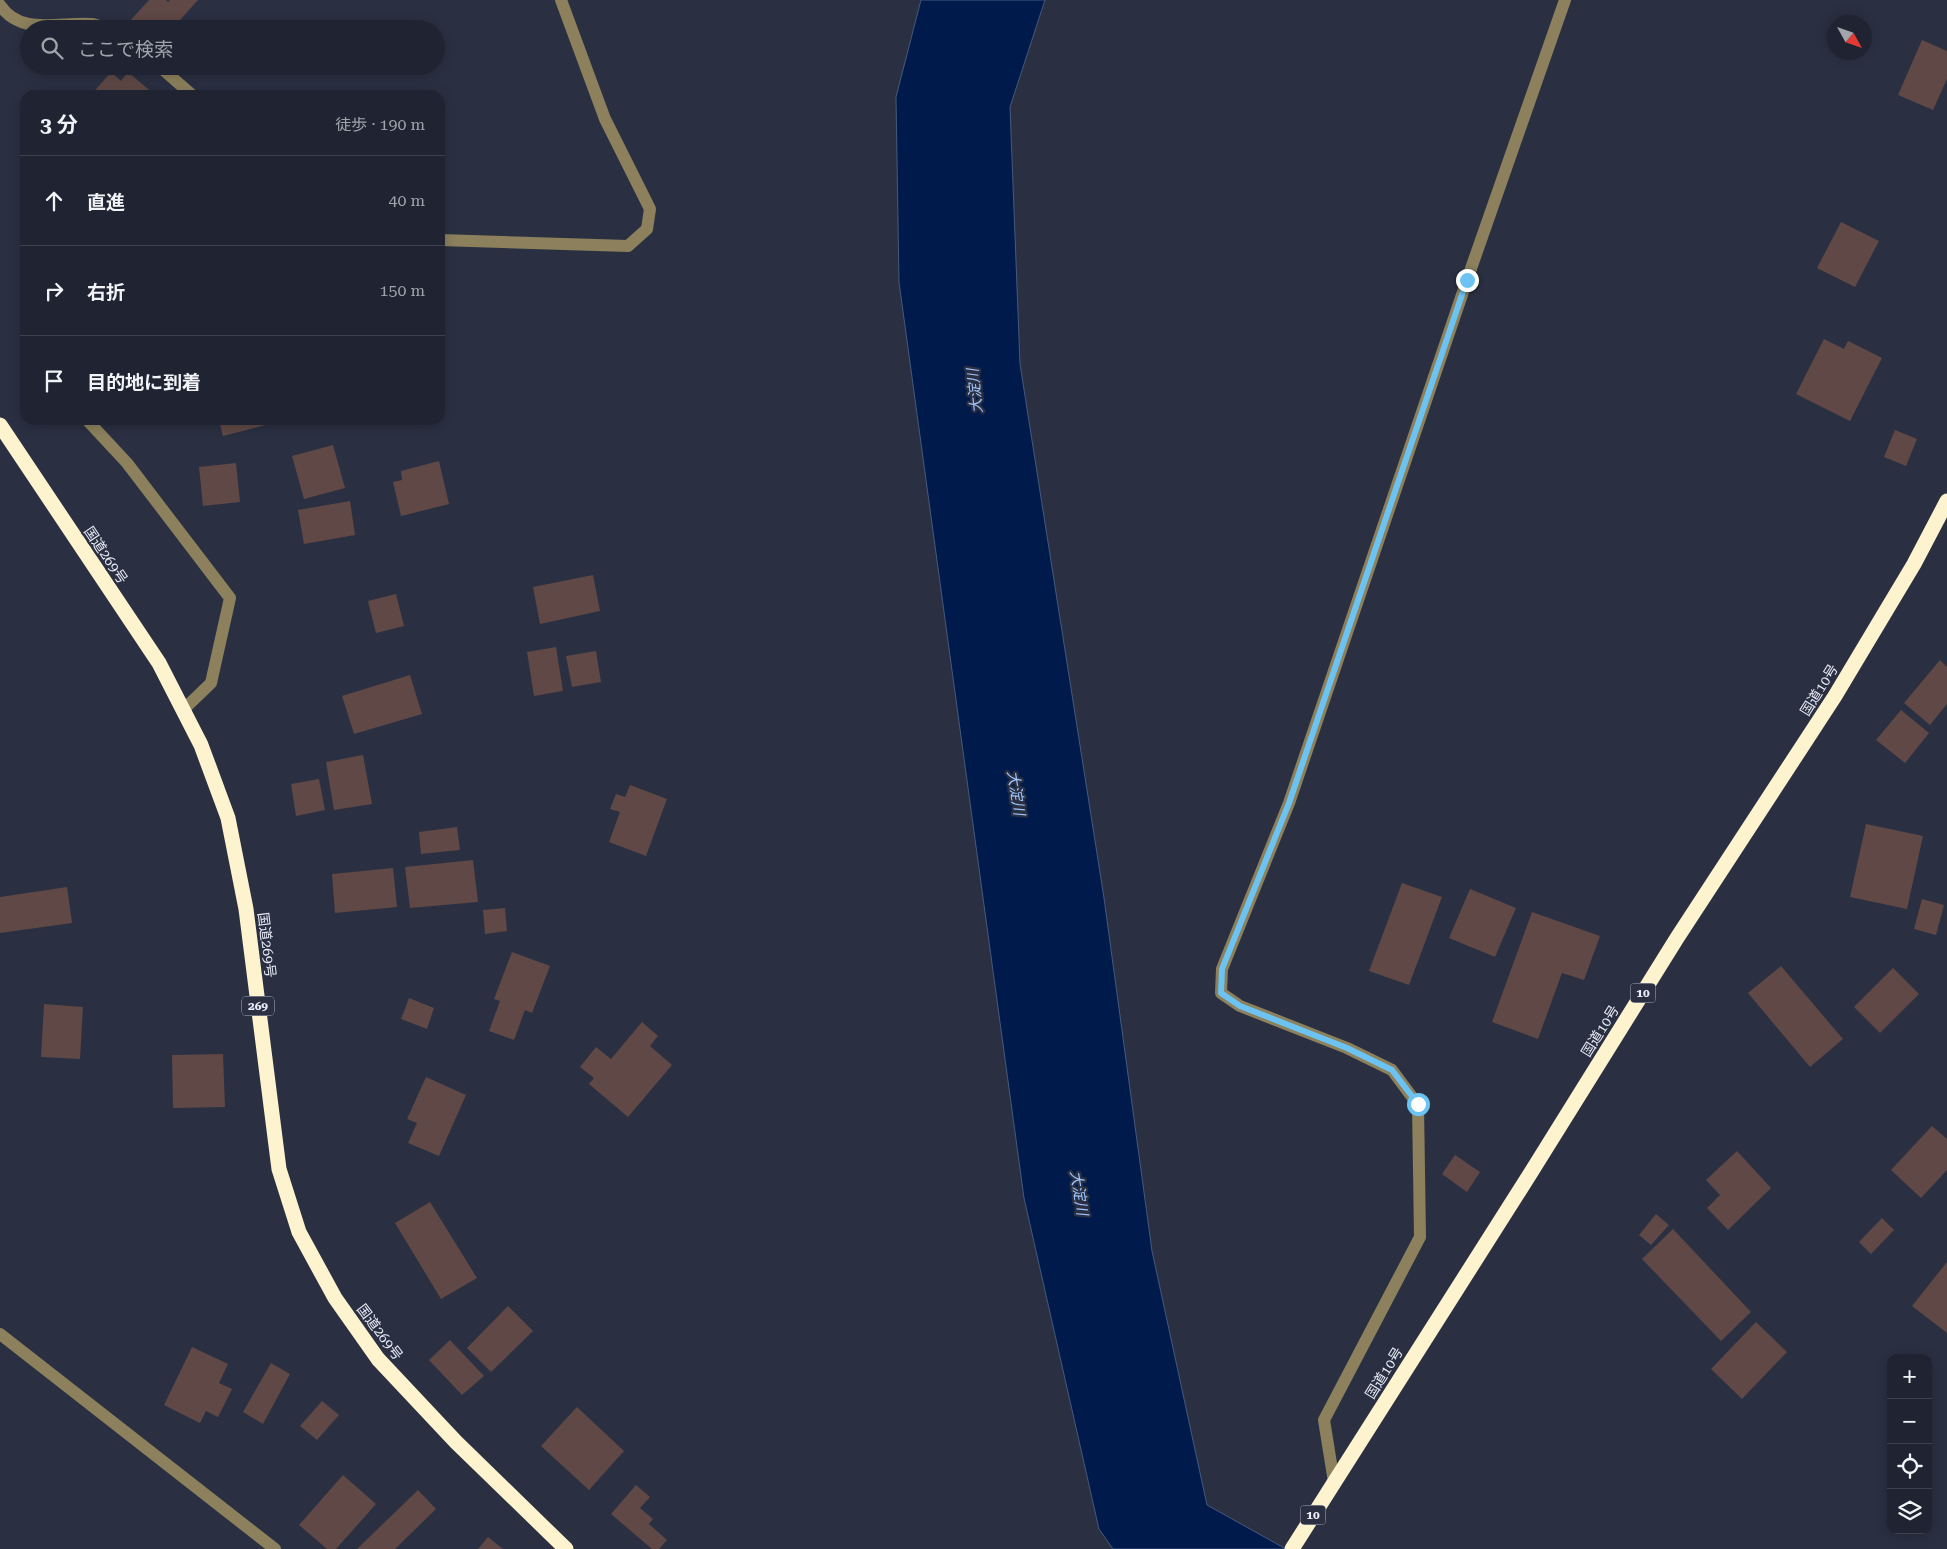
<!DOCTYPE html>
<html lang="ja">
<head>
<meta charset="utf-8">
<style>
  :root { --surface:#202432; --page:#2d303e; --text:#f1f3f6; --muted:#a2a4ac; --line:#3d414d }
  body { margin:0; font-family:"Roboto Serif","Noto Sans JP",serif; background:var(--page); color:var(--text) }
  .controls { position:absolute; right:15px; bottom:15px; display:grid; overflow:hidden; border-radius:10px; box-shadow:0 2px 12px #0003 }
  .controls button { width:45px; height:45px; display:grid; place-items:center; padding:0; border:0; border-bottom:1px solid var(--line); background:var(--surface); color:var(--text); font:25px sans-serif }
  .compass { position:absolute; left:1827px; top:15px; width:45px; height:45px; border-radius:50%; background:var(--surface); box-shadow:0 2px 12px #0003; rotate:130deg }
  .stop { position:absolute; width:15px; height:15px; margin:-11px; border:4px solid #6cc3f2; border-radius:50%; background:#fff }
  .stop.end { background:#6cc3f2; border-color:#fff; box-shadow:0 1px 5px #0008 }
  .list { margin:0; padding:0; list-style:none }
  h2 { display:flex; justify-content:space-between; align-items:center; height:65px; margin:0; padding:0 20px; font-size:21px }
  h2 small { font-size:16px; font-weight:400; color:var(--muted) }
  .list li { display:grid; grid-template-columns:32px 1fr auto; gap:15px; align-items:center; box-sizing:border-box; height:90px; padding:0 20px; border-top:1px solid var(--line) }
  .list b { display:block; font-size:19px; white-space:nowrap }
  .list em { font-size:16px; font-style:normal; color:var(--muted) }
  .icon { flex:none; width:28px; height:28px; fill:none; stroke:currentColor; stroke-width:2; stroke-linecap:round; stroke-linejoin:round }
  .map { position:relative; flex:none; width:1947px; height:1549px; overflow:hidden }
  .search { position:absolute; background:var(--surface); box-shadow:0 2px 12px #0003; left:20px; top:20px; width:425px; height:55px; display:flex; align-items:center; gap:12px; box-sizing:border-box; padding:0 18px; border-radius:28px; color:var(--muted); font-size:19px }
  .panel { position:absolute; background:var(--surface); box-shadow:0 2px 12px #0003; left:20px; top:90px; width:425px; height:335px; border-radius:15px }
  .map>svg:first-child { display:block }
  .water { fill:#001b4b; stroke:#45597e }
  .building { fill:#5f4845 }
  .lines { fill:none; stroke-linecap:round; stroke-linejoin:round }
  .minor { stroke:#8c815c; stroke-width:12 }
  .highway { stroke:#fdf3ce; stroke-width:15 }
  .route { stroke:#6cc3f2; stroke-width:6 }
  .labels { text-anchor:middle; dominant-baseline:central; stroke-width:4.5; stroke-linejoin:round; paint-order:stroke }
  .shield { fill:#2a3042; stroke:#aeb3c0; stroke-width:1 }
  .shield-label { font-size:12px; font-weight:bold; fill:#e7ebf6 }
  .street-label { font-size:14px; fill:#e7ebf6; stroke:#2a3042 }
  .water-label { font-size:15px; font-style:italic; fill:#9fc5ff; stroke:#2a3042 }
</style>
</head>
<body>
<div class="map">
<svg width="1947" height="1549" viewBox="0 0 1947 1549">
  <rect width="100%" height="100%" fill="#2a3042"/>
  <path class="water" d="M921,0h124l-35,107 10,257 84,534 48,353 55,254 79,44h-173l-14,-20 -75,-331 -125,-916 -3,-185z"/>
  <g class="building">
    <path d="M149,0h17l2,2 2,-2h28l-26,29h-38l-6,-6z"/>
    <path d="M1922,40l25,11v28l-14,31 -35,-15z"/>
    <path d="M111,72l10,9 7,-9 27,23h-64z"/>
    <path d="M1841,222l38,19 -24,46 -38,-19z"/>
    <path d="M1824,339l20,10 4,-8 34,17 -32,63 -54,-27z"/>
    <path d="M219,420h49l1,4 -46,12z"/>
    <path d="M1895,430l22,9 -11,27 -22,-9z"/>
    <path d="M333,445l12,43 -41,11 -12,-43z"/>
    <path d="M439,461l10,43 -48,12 -8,-34 9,-2 -1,-9z"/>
    <path d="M236,463l4,39 -37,4 -4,-39z"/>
    <path d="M350,501l5,34 -51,9 -6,-34z"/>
    <path d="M593,575l7,36 -60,13 -7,-37z"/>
    <path d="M396,594l8,32 -28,7 -8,-32z"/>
    <path d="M556,647l7,44 -29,5 -7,-44z"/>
    <path d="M596,651l5,31 -29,5 -6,-31z"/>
    <path d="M1940,660l7,7v37l-17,21 -26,-22z"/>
    <path d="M410,675l12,39 -68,20 -12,-38z"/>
    <path d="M1901,710l28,23 -24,30 -29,-23z"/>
    <path d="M363,755l9,49 -38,6 -8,-48z"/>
    <path d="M319,779l6,31 -29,6 -5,-32z"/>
    <path d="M630,785l37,14 -21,57 -37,-14 11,-30 -10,-3 6,-15 9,3z"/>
    <path d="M1866,824l57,12 -16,73 -57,-12z"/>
    <path d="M457,827l3,23 -39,4 -2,-22z"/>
    <path d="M473,860l5,42 -68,6 -5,-41z"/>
    <path d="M393,868l4,39 -62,6 -3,-39z"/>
    <path d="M1402,883l40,14 -33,88 -40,-14z"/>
    <path d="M67,887l5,36 -72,10v-36z"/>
    <path d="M1470,889l46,19 -21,49 -46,-19z"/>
    <path d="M1922,899l22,6 -8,30 -22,-6z"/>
    <path d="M505,908l2,23 -22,3 -2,-24z"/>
    <path d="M1532,912l68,24 -16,44 -22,-7 -24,66 -46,-17z"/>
    <path d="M512,952l38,14 -18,47 -7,-3 -11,30 -25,-9 11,-30 -6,-2z"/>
    <path d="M1781,966l62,73 -33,28 -62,-74z"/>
    <path d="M1893,968l26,26 -39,39 -26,-26z"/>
    <path d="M409,998l25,10 -7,21 -26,-10z"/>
    <path d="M44,1004l39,3 -3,52 -39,-2z"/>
    <path d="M642,1022l16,14 -8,10 22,19 -44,52 -39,-33 5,-6 -14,-11 16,-20 15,12z"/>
    <path d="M223,1054l2,53 -52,1 -1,-53z"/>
    <path d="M426,1077l40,18 -27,61 -31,-13 9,-20 -10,-4z"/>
    <path d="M1932,1126l15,13v31l-26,28 -30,-28z"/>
    <path d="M1737,1151l34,37 -43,42 -21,-22 13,-13 -14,-15z"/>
    <path d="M1455,1155l25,17 -13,20 -25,-18z"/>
    <path d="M430,1202l47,76 -36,21 -46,-76z"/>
    <path d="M1656,1214l13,11 -18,20 -12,-10z"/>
    <path d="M1882,1218l12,12 -23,24 -12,-12z"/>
    <path d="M1673,1229l78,83 -30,29 -79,-82z"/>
    <path d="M1947,1262v71l-35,-27z"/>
    <path d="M508,1306l25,25 -42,41 -24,-24z"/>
    <path d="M1756,1322l31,30 -45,47 -31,-30z"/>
    <path d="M450,1340l34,36 -22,19 -33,-35z"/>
    <path d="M192,1347l36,17 -9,19 13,6 -14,28 -12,-6 -6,12 -36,-18z"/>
    <path d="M271,1363l19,11 -27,50 -20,-12z"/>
    <path d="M322,1401l17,14 -22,25 -17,-14z"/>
    <path d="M577,1407l47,44 -35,39 -48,-44z"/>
    <path d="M343,1475l33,29 -40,45h-9l-28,-24z"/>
    <path d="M636,1485l14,12 -10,11 13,11 -4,5 18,16 -8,9h-7l-41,-35z"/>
    <path d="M418,1490l18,19 -41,40h-38z"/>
    <path d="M488,1537l15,12h-25z"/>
  </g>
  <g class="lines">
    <g class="minor">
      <path d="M0,5c21,32 61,16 92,19 5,1 10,3 15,5"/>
      <path d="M159,66l33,29"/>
      <path d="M440,240l188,6 19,-17 3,-20 -45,-90 -44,-119"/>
      <path d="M87,420l40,43 103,135 -19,85 -28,27"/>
      <path d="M0,1334l275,215"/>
      <path d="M1334,1482l-10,-62 96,-183 -2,-132 -26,-35 -45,-22 -107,-42 -19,-13 1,-24 67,-166 178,-523 98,-280"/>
    </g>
    <g class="highway">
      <path d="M0,425l159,238 42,82 27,73 18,91 33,260 20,63 36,66 43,61 78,83 110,107"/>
      <path d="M1292,1549l238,-375 147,-236 158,-242 79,-132 33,-63"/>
    </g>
  </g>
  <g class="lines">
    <path class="route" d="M1418,1104l-26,-34 -45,-22 -107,-42 -19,-13 1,-24 67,-166 178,-523"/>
  </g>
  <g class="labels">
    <g class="shield">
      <rect x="1630.5" y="983.5" width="25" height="19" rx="4"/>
      <rect x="242" y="996.5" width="32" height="19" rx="4"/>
      <rect x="1300.5" y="1505.5" width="25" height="19" rx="4"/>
    </g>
    <g class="shield-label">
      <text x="1643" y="993">10</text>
      <text x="258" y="1006">269</text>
      <text x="1313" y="1515">10</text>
    </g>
    <g class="street-label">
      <text transform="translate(106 555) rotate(56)">国道269号</text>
      <text transform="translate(1819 690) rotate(-58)">国道10号</text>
      <text transform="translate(267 945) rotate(83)">国道269号</text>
      <text transform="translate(1600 1031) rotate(-58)">国道10号</text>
      <text transform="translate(380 1332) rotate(53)">国道269号</text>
      <text transform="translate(1384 1373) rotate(-58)">国道10号</text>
    </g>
    <g class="water-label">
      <text transform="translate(975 391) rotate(-96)">大淀川</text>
      <text transform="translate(1016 793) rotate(81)">大淀川</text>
      <text transform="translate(1079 1193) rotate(81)">大淀川</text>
    </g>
  </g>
</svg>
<div class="controls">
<button>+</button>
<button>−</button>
<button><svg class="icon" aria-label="locate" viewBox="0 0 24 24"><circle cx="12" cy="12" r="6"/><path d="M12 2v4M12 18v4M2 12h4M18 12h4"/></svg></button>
<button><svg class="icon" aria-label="layers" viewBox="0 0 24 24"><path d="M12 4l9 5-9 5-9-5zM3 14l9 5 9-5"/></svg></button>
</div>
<svg class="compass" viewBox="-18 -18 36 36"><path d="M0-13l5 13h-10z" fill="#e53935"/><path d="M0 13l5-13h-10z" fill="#a2a4ac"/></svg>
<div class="stop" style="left:1418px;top:1104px"></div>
<div class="stop end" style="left:1467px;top:280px"></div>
<div class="search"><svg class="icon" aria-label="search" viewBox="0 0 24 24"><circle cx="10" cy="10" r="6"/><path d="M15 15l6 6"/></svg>ここで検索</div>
<section class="panel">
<h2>3 分<small>徒歩 · 190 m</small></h2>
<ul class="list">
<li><svg class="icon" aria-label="ahead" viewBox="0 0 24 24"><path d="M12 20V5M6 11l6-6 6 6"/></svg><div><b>直進</b></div><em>40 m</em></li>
<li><svg class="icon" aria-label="right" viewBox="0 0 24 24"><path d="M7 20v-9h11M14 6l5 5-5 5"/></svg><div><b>右折</b></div><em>150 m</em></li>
<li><svg class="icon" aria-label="arrive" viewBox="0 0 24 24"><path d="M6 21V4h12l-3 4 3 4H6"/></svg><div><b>目的地に到着</b></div></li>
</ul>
</section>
</div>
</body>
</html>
